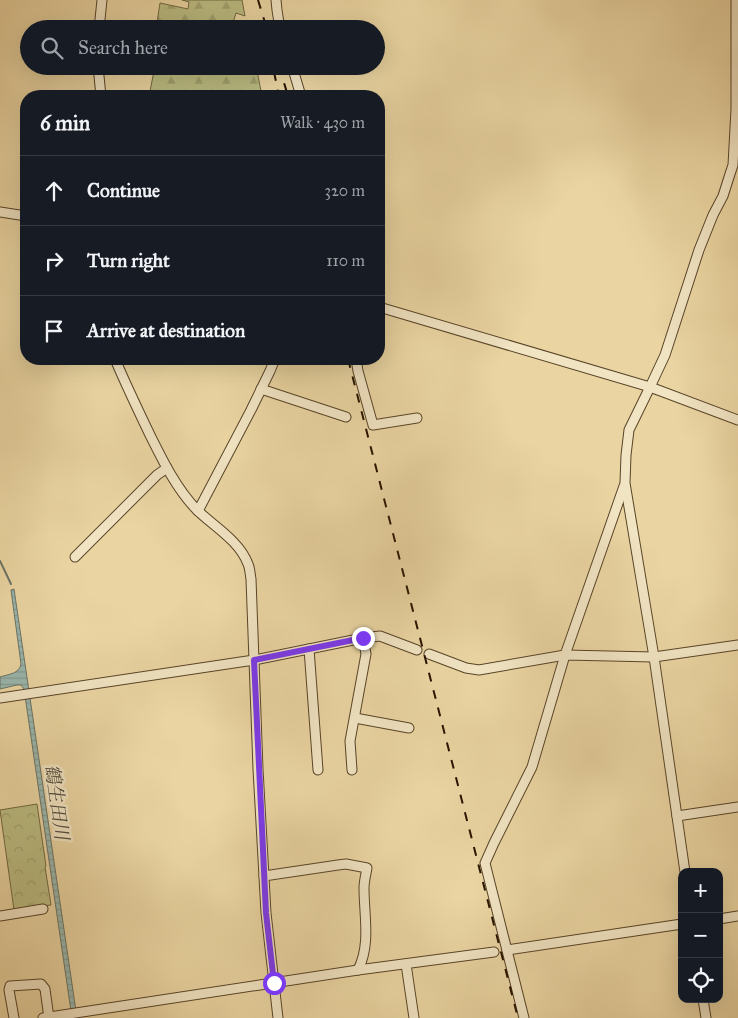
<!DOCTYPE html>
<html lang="en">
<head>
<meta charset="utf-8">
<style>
  :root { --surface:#171b24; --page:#242831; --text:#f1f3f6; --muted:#9ea1a6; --line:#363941 }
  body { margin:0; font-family:"IM FELL Great Primer","Noto Serif JP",serif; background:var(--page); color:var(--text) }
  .controls { position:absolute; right:15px; bottom:15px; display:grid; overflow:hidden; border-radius:10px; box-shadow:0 5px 20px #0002 }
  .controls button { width:45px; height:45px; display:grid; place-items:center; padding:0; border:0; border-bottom:1px solid var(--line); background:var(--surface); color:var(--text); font:25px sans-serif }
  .stop { position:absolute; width:15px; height:15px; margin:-11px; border:4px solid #7c3aed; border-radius:50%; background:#fff }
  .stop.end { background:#7c3aed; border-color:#fff; box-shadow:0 1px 5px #0008 }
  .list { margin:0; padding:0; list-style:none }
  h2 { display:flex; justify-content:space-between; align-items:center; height:65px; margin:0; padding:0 20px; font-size:21px }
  h2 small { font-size:16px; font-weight:400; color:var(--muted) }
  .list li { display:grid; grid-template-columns:32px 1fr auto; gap:15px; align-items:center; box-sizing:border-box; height:70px; padding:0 20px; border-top:1px solid var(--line) }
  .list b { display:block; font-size:19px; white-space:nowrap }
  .list em { font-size:16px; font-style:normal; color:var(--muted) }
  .icon { flex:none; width:28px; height:28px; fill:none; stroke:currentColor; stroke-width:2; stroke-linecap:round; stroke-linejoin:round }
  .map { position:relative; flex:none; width:738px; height:1018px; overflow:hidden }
  .search { position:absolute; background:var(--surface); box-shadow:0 5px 20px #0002; left:20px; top:20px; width:365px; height:55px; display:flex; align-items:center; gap:12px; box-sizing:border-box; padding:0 18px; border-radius:28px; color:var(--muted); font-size:19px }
  .panel { position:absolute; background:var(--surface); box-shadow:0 5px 20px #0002; left:20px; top:90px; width:365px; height:275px; border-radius:20px }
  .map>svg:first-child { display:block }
  .forest { fill:url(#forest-firs); stroke:#726841 }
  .park { fill:url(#park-crowns); stroke:#726841 }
  .water { fill:url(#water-rules); stroke:#6c7568 }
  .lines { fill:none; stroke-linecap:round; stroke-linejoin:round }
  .stream { stroke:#6c7568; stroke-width:2 }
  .minor-casing { stroke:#584428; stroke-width:11 }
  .minor { stroke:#f1e4c3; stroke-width:9 }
  .rail { stroke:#281300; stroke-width:2; stroke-dasharray:9 9; stroke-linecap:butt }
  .route { stroke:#7c3aed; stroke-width:6 }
  .labels { text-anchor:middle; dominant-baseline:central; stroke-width:5; stroke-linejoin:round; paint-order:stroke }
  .water-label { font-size:19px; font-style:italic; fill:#504c3d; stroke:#f1e4c3 }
</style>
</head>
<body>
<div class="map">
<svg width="738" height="1018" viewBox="0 0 738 1018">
  <defs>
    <pattern id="forest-firs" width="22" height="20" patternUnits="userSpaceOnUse" patternTransform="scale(1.25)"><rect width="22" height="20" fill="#bbbc82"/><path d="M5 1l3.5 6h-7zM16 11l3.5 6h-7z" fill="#a1a16e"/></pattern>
    <pattern id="park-crowns" width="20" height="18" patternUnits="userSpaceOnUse" patternTransform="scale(1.25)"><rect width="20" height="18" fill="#bbbc82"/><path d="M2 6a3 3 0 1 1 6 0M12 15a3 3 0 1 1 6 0" fill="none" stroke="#a1a16e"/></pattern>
    <pattern id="water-rules" width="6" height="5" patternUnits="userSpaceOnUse" patternTransform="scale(1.25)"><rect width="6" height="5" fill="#9ab7ad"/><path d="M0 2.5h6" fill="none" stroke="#859c93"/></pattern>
  </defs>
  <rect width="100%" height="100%" fill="#ead5a2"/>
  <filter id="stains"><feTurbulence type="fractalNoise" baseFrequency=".004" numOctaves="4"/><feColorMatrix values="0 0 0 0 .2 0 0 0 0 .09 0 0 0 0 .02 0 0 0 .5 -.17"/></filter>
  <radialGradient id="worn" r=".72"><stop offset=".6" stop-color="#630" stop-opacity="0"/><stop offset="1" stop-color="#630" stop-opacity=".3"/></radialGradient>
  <g class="forest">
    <path d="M182,0h60l3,16 -9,-3 -5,16h-75l4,-26 28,6 1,-7z"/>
    <path d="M155,66h101l6,30h-113z"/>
  </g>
  <path class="park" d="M37,804l9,62 -1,1 6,38 -37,5 -14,-100z"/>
  <path class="water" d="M14,589l63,429h-5l-48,-329 -3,-4h-4l-17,4v-12c9,-3 19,-3 21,-13l-10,-74z"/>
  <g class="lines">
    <path class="stream" d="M0,561l11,23"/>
    <g class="minor-casing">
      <g id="minor">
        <path d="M276,0l1,10 3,19"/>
        <path d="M99,29l3,-29"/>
        <path d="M98,66l3,30"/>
        <path d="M292,66l9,30"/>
        <path d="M0,212l26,4"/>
        <path d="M379,307l271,80 15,-32 34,-105 14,-35 10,-19 7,-22 3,-9 3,-56v-109"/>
        <path d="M115,359c11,26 23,51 35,76 13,26 26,53 46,74 17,17 43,31 52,55 2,4 2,10 3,15l7,190 8,144 12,105"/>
        <path d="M356,359l2,12 15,54 44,-7"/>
        <path d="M261,389l85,28"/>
        <path d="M198,511l53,-101 19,-39 5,-12"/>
        <path d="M75,557l82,-82 10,-7"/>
        <path d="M309,649l9,121"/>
        <path d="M429,654l37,14 13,2 86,-15 89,2 84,-12"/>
        <path d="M0,698l254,-38 109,-22 17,-2 37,14"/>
        <path d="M355,718l54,10"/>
        <path d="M352,770l-2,-29 16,-87 -3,-16"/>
        <path d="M677,816l61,-9"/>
        <path d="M685,872l-31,-215 -29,-174 1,-28 3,-25 21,-43 88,33"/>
        <path d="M264,876l74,-11 8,-1 21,4c-1,6 -3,13 -3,20 0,28 7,56 -6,82"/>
        <path d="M0,916l43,-7"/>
        <path d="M719,919l19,-3"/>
        <path d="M507,950l175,-26"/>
        <path d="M406,964l8,54"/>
        <path d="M703,999l3,19"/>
        <path d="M14,1018l-5,-28 1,-4 31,-2 4,5 4,29"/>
        <path d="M43,1018l315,-48 136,-18"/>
        <path d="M524,1018l-39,-155 9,-20 38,-76 33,-112 59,-169"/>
      </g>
    </g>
    <use href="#minor" class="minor"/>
    <g class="rail">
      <path d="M258,0l9,29"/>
      <path d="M279,66l9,30"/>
      <path d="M274,72l5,24"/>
      <path d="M348,359l170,659"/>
    </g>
  </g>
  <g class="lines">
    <path class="route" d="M274,983l-8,-70 -12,-253 109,-22"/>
  </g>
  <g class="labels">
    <g class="water-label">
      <text transform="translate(57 802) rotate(82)">鶴生田川</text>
    </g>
  </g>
  <rect width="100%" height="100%" filter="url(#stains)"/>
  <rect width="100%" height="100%" fill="url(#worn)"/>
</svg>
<div class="controls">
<button>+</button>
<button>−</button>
<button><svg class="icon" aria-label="locate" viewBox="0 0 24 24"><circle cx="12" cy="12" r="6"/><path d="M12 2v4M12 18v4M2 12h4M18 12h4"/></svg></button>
</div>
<div class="stop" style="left:274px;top:983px"></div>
<div class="stop end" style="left:363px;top:638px"></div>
<div class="search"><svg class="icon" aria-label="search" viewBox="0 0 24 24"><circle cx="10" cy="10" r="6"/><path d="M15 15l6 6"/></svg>Search here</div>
<section class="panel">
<h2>6 min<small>Walk · 430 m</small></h2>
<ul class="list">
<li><svg class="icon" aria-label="ahead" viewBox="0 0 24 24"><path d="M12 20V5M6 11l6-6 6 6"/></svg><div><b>Continue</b></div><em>320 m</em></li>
<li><svg class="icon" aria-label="right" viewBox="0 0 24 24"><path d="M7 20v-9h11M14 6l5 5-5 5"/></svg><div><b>Turn right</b></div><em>110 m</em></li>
<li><svg class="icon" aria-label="arrive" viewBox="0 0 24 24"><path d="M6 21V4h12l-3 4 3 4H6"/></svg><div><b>Arrive at destination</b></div></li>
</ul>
</section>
</div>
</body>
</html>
